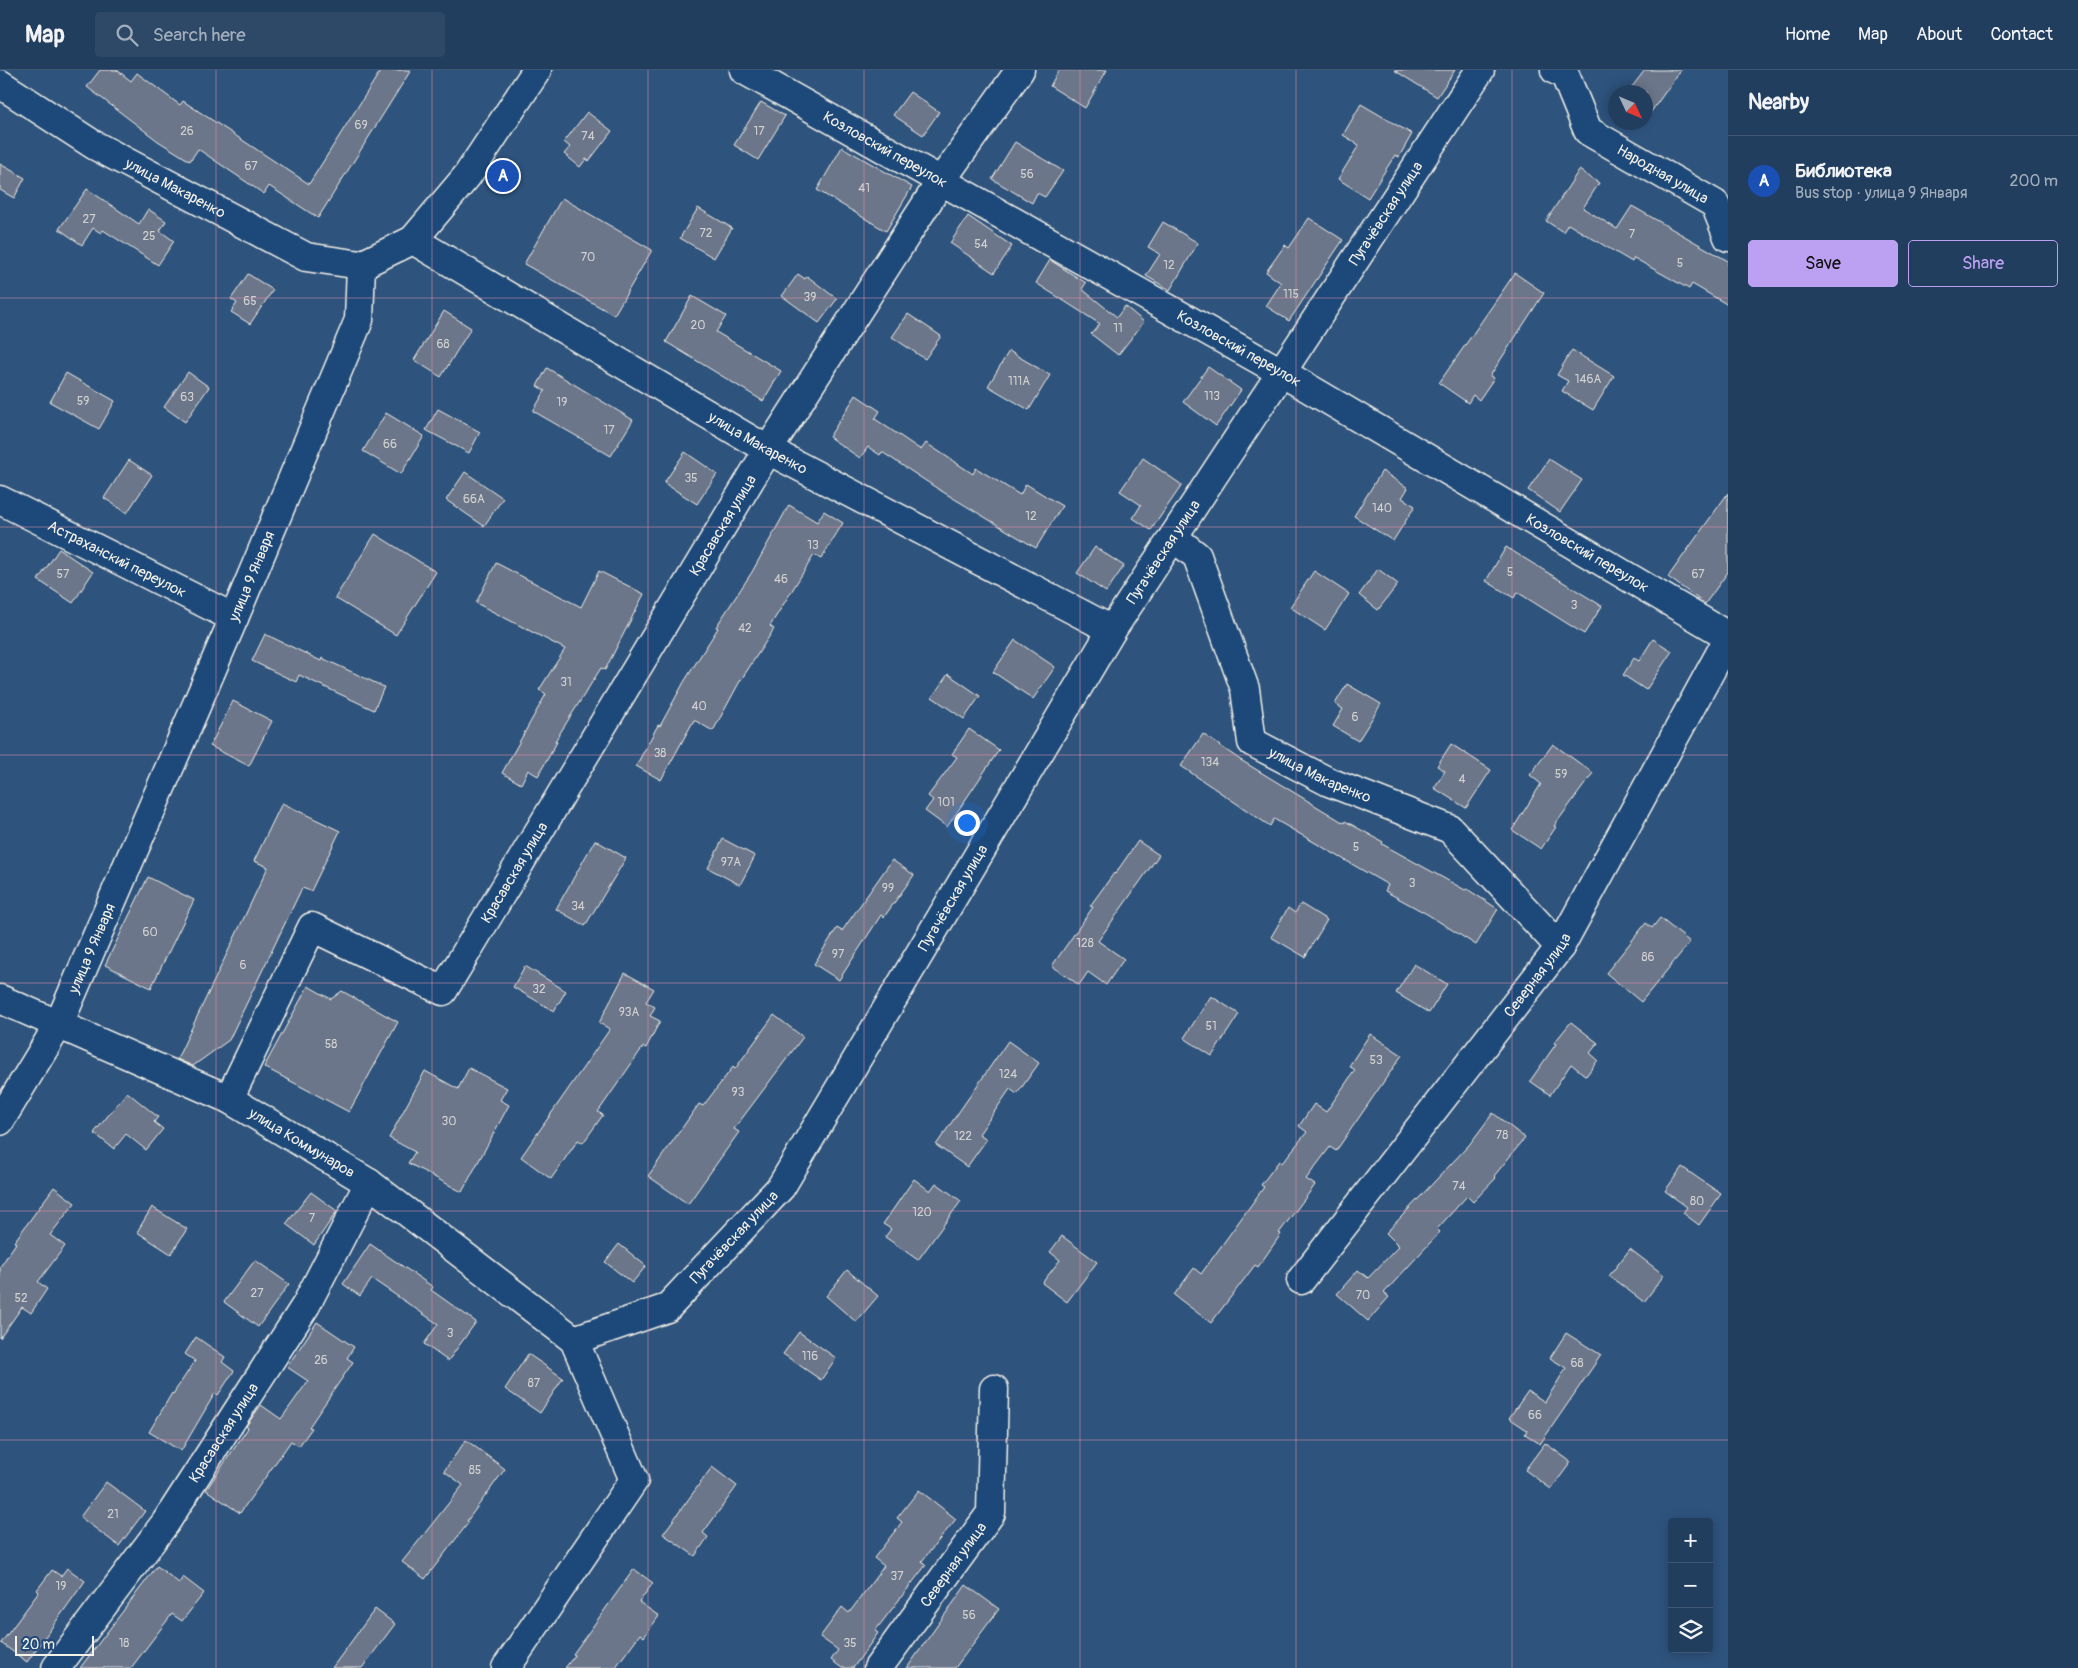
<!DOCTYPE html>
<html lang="en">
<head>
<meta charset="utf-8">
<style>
  :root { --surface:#223e5e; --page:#2e4967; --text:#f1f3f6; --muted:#a2aebc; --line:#3f5773; --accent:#bca0f2 }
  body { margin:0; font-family:Pangolin,sans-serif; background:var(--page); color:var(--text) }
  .controls { position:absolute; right:15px; bottom:15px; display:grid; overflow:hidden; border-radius:5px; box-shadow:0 2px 12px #0003 }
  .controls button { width:45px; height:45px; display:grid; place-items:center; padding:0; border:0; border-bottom:1px solid var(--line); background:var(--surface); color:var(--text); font:25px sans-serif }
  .compass { position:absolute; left:1608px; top:15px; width:45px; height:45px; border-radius:50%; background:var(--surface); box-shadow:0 2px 12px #0003; rotate:134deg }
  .scale { position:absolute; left:15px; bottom:12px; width:79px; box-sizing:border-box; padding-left:5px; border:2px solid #f4f1e8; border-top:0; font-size:14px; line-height:18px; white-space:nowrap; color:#f4f1e8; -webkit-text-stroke:4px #1f4a7a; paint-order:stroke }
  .you { position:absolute; left:966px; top:752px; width:18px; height:18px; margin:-12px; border:4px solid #fff; border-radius:50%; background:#1a73e8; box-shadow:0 0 0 8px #1a73e833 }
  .badge { display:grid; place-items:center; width:32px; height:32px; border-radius:50%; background:var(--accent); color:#fff; font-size:16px; font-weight:700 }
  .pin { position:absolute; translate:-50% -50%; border:2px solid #fff; box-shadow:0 1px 5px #0006 }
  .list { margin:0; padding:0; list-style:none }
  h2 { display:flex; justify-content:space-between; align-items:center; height:65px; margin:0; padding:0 20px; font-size:21px }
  h2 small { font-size:16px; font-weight:400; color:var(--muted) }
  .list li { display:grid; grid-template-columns:32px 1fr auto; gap:15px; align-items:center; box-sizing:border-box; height:90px; padding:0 20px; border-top:1px solid var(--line) }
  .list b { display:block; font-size:19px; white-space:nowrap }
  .list p { margin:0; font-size:16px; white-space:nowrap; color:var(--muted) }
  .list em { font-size:16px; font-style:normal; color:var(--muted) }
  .actions { display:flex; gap:10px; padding:15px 20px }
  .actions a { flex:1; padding:11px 0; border:1px solid var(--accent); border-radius:5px; text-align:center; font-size:18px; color:var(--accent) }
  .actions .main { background:var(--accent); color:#111 }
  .icon { flex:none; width:28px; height:28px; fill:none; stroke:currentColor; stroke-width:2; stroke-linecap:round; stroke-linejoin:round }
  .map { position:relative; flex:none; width:1728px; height:1598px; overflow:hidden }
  header { display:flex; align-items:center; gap:30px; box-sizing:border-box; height:70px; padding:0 25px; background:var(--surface); border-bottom:1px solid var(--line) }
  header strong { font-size:24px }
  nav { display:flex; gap:28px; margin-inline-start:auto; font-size:18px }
  .search { width:350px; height:45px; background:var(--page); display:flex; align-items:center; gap:12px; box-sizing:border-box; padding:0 18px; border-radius:5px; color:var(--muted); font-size:19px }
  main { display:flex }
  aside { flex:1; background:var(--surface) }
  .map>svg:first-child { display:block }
  .building { fill:#6c768a; stroke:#f4f1e8 }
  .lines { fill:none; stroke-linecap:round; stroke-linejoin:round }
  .minor-casing { stroke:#f4f1e8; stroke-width:31 }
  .major-casing { stroke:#f4f1e8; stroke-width:31 }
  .minor { stroke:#1f4a7a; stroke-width:28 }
  .major { stroke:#1f4a7a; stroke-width:28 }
  .grid { fill:none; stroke:#de8fa9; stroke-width:1; stroke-opacity:0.55 }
  .labels { text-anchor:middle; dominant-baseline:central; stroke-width:4.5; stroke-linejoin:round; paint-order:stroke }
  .number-label { font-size:12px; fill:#d2d2d0 }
  .street-label { font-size:15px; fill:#f4f1e8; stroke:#1f4a7a }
</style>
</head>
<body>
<header>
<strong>Map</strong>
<div class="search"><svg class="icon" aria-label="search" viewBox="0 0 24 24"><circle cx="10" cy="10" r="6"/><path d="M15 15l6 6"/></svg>Search here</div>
<nav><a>Home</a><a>Map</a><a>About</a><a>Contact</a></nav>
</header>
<main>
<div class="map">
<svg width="1728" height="1598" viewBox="0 0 1728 1598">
  <rect width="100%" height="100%" fill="#2e537d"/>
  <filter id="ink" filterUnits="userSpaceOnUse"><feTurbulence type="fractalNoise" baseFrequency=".02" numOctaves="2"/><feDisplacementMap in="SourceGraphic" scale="10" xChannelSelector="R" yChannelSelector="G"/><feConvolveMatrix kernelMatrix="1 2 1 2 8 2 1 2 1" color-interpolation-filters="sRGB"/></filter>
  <g filter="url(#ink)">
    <g class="building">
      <path d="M100,0h17l14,11 6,-8 43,32 3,-4 126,83 72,-114h30l-93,148 -49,-32 -5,8 -66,-45 -8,12 -32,-20 -71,-54z"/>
      <path d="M1059,0h48l-22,38 -35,-22z"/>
      <path d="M1394,0h61l-18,27z"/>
      <path d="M1645,0h36l-35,49v-27h-18z"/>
      <path d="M910,22l29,20 -16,23 -30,-20z"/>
      <path d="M761,32l24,14 -27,44 -24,-15z"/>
      <path d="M1361,34l51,30 -13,23 -4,-2 -27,43 -30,-19 21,-34 -16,-10z"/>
      <path d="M587,42l25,19 -23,30 -3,-2 -6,8 -16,-13 6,-7 -6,-5z"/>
      <path d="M1015,72l48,29 -18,26 -8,-4 -5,10 -40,-24z"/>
      <path d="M842,77l70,40 -26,44 -69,-41z"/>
      <path d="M0,94l25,14 -11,20 -14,-8z"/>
      <path d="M1579,100l20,13 -16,25 34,21 15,-23 96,55v44l-36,-21 -3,5 -55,-31 -2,4 -64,-38 -5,8 -17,-11z"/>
      <path d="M87,119l52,35 9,-15 18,12 -6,10 14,10 -16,24 -55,-35 -2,3 -8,-5 -11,17 -23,-16z"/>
      <path d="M562,128l90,52 -38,65 -90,-51z"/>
      <path d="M698,138l34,20 -18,30 -34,-20z"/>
      <path d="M968,146l44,30 -18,27 -44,-30z"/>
      <path d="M1309,148l34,22 -54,81 -23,-15 15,-23 -15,-11 19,-27 4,3z"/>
      <path d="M1163,152l35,21 -28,47 -24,-14 14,-22 -12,-7z"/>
      <path d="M1050,190l36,23 -4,6 35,28 8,-11 19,16 -26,33 -27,-21 9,-10 -64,-41z"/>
      <path d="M1515,203l29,20 -54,83 4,2 -15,22 -6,-5 -5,8 -29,-20z"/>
      <path d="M248,204l25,16 -23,34 -19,-12 6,-9 -6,-4z"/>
      <path d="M798,204l7,5 2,-3 30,23 -18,24 -37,-27z"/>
      <path d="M692,226l34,20 -10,16 65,39 -18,30 -97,-59z"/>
      <path d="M444,241l27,17 -30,49 -27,-17z"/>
      <path d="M908,244l33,22 -16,23 -33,-22z"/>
      <path d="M1572,280l42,26 -21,34 -31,-19 6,-10 -11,-6z"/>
      <path d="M1009,281l41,24 -21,35 -41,-24z"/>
      <path d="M1208,297l33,23 -25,36 -33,-24z"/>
      <path d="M547,298l86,52 -22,36 -78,-45 12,-20 -8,-5z"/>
      <path d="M188,302l21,15 -24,35 -21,-15z"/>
      <path d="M66,303l49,28 -16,28 -49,-27z"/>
      <path d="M856,325l24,16 -5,8 46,31 5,-7 47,31 3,-6 44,27 6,-11 36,22 -26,42 -98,-59 -56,-37 -2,3 -12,-8 -8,11 -31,-21z"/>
      <path d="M438,339l42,23 -11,21 -43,-23z"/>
      <path d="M386,343l38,23 -23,38 -38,-23z"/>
      <path d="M685,382l32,22 -20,30 -33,-21z"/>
      <path d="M1143,388l39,27 -31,45 -18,-12 8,-13 -21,-14z"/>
      <path d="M1549,389l33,21 -22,32 -32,-22z"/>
      <path d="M129,390l23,15 -25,38 -23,-15z"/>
      <path d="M1382,401l26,17 -6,10 13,8 -22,35 -39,-25z"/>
      <path d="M465,402l38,26 -19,28 -38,-26z"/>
      <path d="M1728,423v79l-23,32 -37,-27z"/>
      <path d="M789,435l28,17 7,-11 19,12 -22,36 -7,-4 -44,71 4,3 -35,54 -26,48 -19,-11 -33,60 -25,-14 22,-41 2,1 24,-44 34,-54 -2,-1 36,-55z"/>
      <path d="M375,464l61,38 -40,63 -61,-37z"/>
      <path d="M1095,477l29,19 -18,26 -29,-19z"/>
      <path d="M1506,477l96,59 -18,28 -67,-42 -3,6 -28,-17z"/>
      <path d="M59,479l34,23 -20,31 -35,-23z"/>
      <path d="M496,493l85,44 18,-36 45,23 -39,76 -4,-2 -46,73 2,1 -19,34 -10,-6 -7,14 -19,-11 44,-79 -7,-4 26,-41 -89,-46z"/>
      <path d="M1378,499l20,15 -20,26 -19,-15z"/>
      <path d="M1314,501l35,23 -24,36 -35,-23z"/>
      <path d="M265,564l56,27 1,-3 62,29 -10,23 -75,-35 -3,7 -44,-21z"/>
      <path d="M1653,569l19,12 -26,39 -23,-15 11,-17 5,3z"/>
      <path d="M1015,570l40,27 -22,32 -40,-27z"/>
      <path d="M948,604l32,22 -16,23 -32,-22z"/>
      <path d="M1347,614l34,20 -23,37 -25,-15 10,-17 -8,-5z"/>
      <path d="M233,631l39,20 -23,45 -39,-20z"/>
      <path d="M969,659l30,21 -52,77 -22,-16 8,-11 -5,-4 29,-39 -5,-3z"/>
      <path d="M1203,664l36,25 105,64 1,-2 38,21 -1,2 83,46 2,-1 31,20 -22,36 -49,-31 -42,-23 3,-6 -114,-66 -4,7 -89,-60z"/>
      <path d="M1451,674l40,26 -25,38 -32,-20 11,-17 -8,-5z"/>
      <path d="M1553,674l40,29 -39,53 2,1 -15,22 -29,-19 29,-46 -11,-9z"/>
      <path d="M282,733l58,28 -29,60 -9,-3 -73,152 -36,26 -16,-7 91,-192 -14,-6z"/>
      <path d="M723,769l32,17 -15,29 -32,-17z"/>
      <path d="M595,770l31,18 -41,68 -29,-17z"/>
      <path d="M1138,771l21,14 -61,86 26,18 -18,26 -18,-13 -9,13 -27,-19 41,-59 -3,-1 24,-33 1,1z"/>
      <path d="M892,790l22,15 -30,42 -3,-2 -42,65 -25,-16 23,-36 5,3z"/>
      <path d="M148,807l46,23 -43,88 -46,-23z"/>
      <path d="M1301,834l26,16 -22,37 -34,-20 17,-29 7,5z"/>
      <path d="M1660,848l30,24 -49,60 -35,-29 40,-50 6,5z"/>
      <path d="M1414,894l33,20 -18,29 -33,-20z"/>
      <path d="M525,896l41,25 -12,20 -41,-24z"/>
      <path d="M625,903l29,16 -8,13 9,5 -5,9 10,5 -14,27 -3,-1 -45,65 5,3 -20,28 -5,-3 -27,39 -30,-22 89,-128 -11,-6z"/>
      <path d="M308,916l23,13 11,-8 56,31 -49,90 -85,-45z"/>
      <path d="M1211,926l28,18 -27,42 -28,-18z"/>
      <path d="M774,945l29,22 -69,92 5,3 -51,72 -40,-28 51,-72 4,2 30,-39 2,2z"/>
      <path d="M1571,952l27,21 -8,10 8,7 -12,16 -15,-12 -21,31 -20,-14 26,-37 -2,-1z"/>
      <path d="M1370,964l32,21 -66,96 -6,-4 -24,32 9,6 -36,48 2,1 -23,33 -3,-2 -44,58 -37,-28 20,-27 7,6 63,-87 -3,-2 18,-24 3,2 25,-31 -8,-6 15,-22 12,8 29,-42 -6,-4z"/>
      <path d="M1008,971l31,22 -22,31 -7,-5 -31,45 8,5 -20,28 -31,-22z"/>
      <path d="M469,998l38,20 -7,12 9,5 -47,87 -54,-29 7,-11 -26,-14 36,-67 33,18z"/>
      <path d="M127,1022l31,25 -4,5 9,7 -17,21 -20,-16 -12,15 -20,-16z"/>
      <path d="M1493,1043l32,25 -31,38 2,2 -23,24 -6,-6 -30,33 3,3 -56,61 5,4 -21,24 -31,-27 21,-24 10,8 31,-32 -13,-13 83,-88z"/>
      <path d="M1682,1097l39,27 -22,31 -16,-12 4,-6 -22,-16z"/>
      <path d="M914,1109l16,12 6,-8 25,18 -43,59 -33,-23 6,-8 -8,-5z"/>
      <path d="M54,1117l21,16 -25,32 15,11 -27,36 9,7 -16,24 -9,-6 -22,31v-71l16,-24 -2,-1z"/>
      <path d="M311,1122l26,19 -23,34 -28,-21z"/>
      <path d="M152,1137l35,22 -16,25 -34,-22z"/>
      <path d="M1062,1166l35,26 -30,40 -25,-19 18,-23 -10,-8z"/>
      <path d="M370,1174l63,43 -2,3 45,32 -28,39 -24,-17 14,-20 -66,-45 -12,17 -17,-12z"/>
      <path d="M619,1174l27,22 -14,17 -27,-21z"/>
      <path d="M1630,1179l34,26 -20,27 -35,-26z"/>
      <path d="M255,1190l34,24 -31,43 -34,-25z"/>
      <path d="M847,1200l31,26 -22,26 -30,-26z"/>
      <path d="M317,1252l37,25 -7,11 6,4 -44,65 3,1 -13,18 -8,-5 -51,72 -34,-23 42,-62 -2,-2 15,-21 20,14 27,-38 -21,-14z"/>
      <path d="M799,1262l37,26 -15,22 -38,-26z"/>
      <path d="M1566,1263l35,22 -61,89 -15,-10 2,-4 -18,-12 19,-27 17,11 21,-34 -16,-10z"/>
      <path d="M196,1267l29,20 -3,5 12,9 -16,24 -3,-2 -34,58 -32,-19 23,-39 1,1 22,-33 -10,-7z"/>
      <path d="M528,1284l35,24 -23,35 -35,-24z"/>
      <path d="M466,1370l39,29 -38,52 2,1 -44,57 -23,-17 61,-77 -19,-14z"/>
      <path d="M1545,1373l26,19 -20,27 -26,-19z"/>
      <path d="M712,1397l25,19 -34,47 5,4 -13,19 -32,-22z"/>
      <path d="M106,1412l39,29 -26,35 -39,-29z"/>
      <path d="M919,1420l37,29 -34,42 4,4 -51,66 3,2 -25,35h-11l-11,-8 7,-10 -18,-13 22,-30 7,6 35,-47 -10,-8 28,-36 -5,-4z"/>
      <path d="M157,1496l22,17 4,-6 21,16 -22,28 -10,-7 -41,54h-51z"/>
      <path d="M67,1498l18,13 -58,81 -26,-19 38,-51 -2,-2 15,-20 9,6z"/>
      <path d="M634,1499l19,14 -14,19 20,14 -15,21 -4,-3 -25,34h-50l10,-13 -2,-1z"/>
      <path d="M966,1515l33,24 -44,59h-48z"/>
      <path d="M375,1539l20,15 -33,44h-30z"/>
    </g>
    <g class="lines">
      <g class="minor-casing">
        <g id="minor">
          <path id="s1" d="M744,0l537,302 447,264"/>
          <path id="s2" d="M1555,0l10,5 23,56 127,73 13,33"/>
          <path id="s3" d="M413,170l355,210 344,180"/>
          <path id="s4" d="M0,430l234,118"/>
          <path id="s5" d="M1173,467l24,19 48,133 7,53 77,40 121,47 110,118"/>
          <path id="s6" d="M0,929l229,100 140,84 205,157 60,140 -128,188"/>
          <path id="s7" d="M229,1029l83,-172 131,64 325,-541 173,-269 79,-111"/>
          <path id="s8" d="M0,1051l59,-97 175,-406 125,-298 2,-55"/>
          <path id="s9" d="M1301,1210l259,-333 168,-308"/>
          <path id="s10" d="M574,1270l93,-32 114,-121 331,-557 368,-560"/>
          <path id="s11" d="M56,1598l110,-146 140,-217 63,-122"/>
          <path id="s12" d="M878,1598l113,-155 3,-124"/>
        </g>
      </g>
      <g class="major-casing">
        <g id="major">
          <path id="s13" d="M0,14l94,61 212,112 55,8 52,-25 54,-64 70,-106"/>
        </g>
      </g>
      <use href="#minor" class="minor"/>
      <use href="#major" class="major"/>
    </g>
  </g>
  <path class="grid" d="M216,0v1598M432,0v1598M648,0v1598M864,0v1598M1080,0v1598M1296,0v1598M1512,0v1598M0,228h1728M0,457h1728M0,685h1728M0,913h1728M0,1141h1728M0,1370h1728"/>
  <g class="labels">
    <g class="number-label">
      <text x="361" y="55">69</text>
      <text x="187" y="61">26</text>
      <text x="759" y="61">17</text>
      <text x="588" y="66">74</text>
      <text x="251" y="96">67</text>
      <text x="1027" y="104">56</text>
      <text x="864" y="118">41</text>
      <text x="89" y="149">27</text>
      <text x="706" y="163">72</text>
      <text x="1632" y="164">7</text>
      <text x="149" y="166">25</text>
      <text x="981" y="174">54</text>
      <text x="588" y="187">70</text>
      <text x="1680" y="193">5</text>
      <text x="1169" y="195">12</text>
      <text x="1291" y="224">115</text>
      <text x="810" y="227">39</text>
      <text x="250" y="231">65</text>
      <text x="698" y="255">20</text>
      <text x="1118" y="258">11</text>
      <text x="443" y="274">68</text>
      <text x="1588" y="309">146А</text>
      <text x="1019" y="311">111А</text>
      <text x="1212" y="326">113</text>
      <text x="187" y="327">63</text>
      <text x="83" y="331">59</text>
      <text x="562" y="332">19</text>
      <text x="609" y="360">17</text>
      <text x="390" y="374">66</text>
      <text x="691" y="408">35</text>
      <text x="474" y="429">66А</text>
      <text x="1382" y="438">140</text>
      <text x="1031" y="446">12</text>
      <text x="813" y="475">13</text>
      <text x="1510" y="502">5</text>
      <text x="63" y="504">57</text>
      <text x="1698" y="504">67</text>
      <text x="781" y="509">46</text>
      <text x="1574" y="535">3</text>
      <text x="745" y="558">42</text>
      <text x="566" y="612">31</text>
      <text x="699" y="636">40</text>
      <text x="1355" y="647">6</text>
      <text x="660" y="683">38</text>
      <text x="1210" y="692">134</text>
      <text x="1561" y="704">59</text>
      <text x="1462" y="709">4</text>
      <text x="946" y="732">101</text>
      <text x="1356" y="777">5</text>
      <text x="731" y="792">97А</text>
      <text x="1412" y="813">3</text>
      <text x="888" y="818">99</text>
      <text x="578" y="836">34</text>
      <text x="150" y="862">60</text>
      <text x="1085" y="873">128</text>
      <text x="838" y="884">97</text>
      <text x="1648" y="887">86</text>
      <text x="243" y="895">6</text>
      <text x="539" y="919">32</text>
      <text x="629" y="942">93А</text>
      <text x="1211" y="956">51</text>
      <text x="331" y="974">58</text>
      <text x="1376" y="990">53</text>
      <text x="1008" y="1004">124</text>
      <text x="738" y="1022">93</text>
      <text x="449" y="1051">30</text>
      <text x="1502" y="1065">78</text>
      <text x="963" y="1066">122</text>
      <text x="1459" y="1116">74</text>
      <text x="1697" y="1131">80</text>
      <text x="922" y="1142">120</text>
      <text x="312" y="1148">7</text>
      <text x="257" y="1223">27</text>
      <text x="1363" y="1225">70</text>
      <text x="21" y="1228">52</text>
      <text x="450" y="1263">3</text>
      <text x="810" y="1286">116</text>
      <text x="321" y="1290">26</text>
      <text x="1577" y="1293">68</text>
      <text x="534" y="1313">87</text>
      <text x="1535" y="1345">66</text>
      <text x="475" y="1400">85</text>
      <text x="113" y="1444">21</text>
      <text x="897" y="1506">37</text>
      <text x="61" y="1516">19</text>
      <text x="969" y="1545">56</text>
      <text x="124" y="1573">18</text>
      <text x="850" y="1573">35</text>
    </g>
    <g class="street-label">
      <text stroke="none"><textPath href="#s1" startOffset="162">Козловский переулок</textPath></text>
      <text stroke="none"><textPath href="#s2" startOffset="158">Народная улица</textPath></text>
      <text stroke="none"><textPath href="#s13" startOffset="204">улица Макаренко</textPath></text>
      <text stroke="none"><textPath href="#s10" startOffset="1411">Пугачёвская улица</textPath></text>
      <text stroke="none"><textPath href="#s1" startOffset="568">Козловский переулок</textPath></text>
      <text stroke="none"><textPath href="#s3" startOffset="400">улица Макаренко</textPath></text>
      <text stroke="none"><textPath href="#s7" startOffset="880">Красавская улица</textPath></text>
      <text stroke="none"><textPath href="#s10" startOffset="1006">Пугачёвская улица</textPath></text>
      <text stroke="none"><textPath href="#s1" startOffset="972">Козловский переулок</textPath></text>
      <text stroke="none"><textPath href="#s4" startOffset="131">Астраханский переулок</textPath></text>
      <text stroke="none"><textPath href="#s8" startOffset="601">улица 9 Января</textPath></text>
      <text stroke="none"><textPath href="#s5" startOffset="301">улица Макаренко</textPath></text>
      <text stroke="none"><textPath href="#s7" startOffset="475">Красавская улица</textPath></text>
      <text stroke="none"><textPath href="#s10" startOffset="601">Пугачёвская улица</textPath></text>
      <text stroke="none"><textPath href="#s8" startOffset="196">улица 9 Января</textPath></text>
      <text stroke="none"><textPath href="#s9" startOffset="386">Северная улица</textPath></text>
      <text stroke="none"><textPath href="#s6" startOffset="335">улица Коммунаров</textPath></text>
      <text stroke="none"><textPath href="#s10" startOffset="196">Пугачёвская улица</textPath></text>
      <text stroke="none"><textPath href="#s11" startOffset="289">Красавская улица</textPath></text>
      <text stroke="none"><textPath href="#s12" startOffset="128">Северная улица</textPath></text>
    </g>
  </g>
</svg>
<div class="controls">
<button>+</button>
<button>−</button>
<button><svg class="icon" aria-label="layers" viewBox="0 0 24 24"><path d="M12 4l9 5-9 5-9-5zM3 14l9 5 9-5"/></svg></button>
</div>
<svg class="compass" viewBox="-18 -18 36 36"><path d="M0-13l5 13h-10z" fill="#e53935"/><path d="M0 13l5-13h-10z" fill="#a2aebc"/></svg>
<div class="scale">20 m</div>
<div class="you"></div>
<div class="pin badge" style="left:503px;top:106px;background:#1a4fb4">A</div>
</div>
<aside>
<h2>Nearby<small></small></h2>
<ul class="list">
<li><span class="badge" style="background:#1a4fb4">A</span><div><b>Библиотека</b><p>Bus stop · улица 9 Января</p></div><em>200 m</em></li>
</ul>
<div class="actions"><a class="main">Save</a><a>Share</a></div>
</aside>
</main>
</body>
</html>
